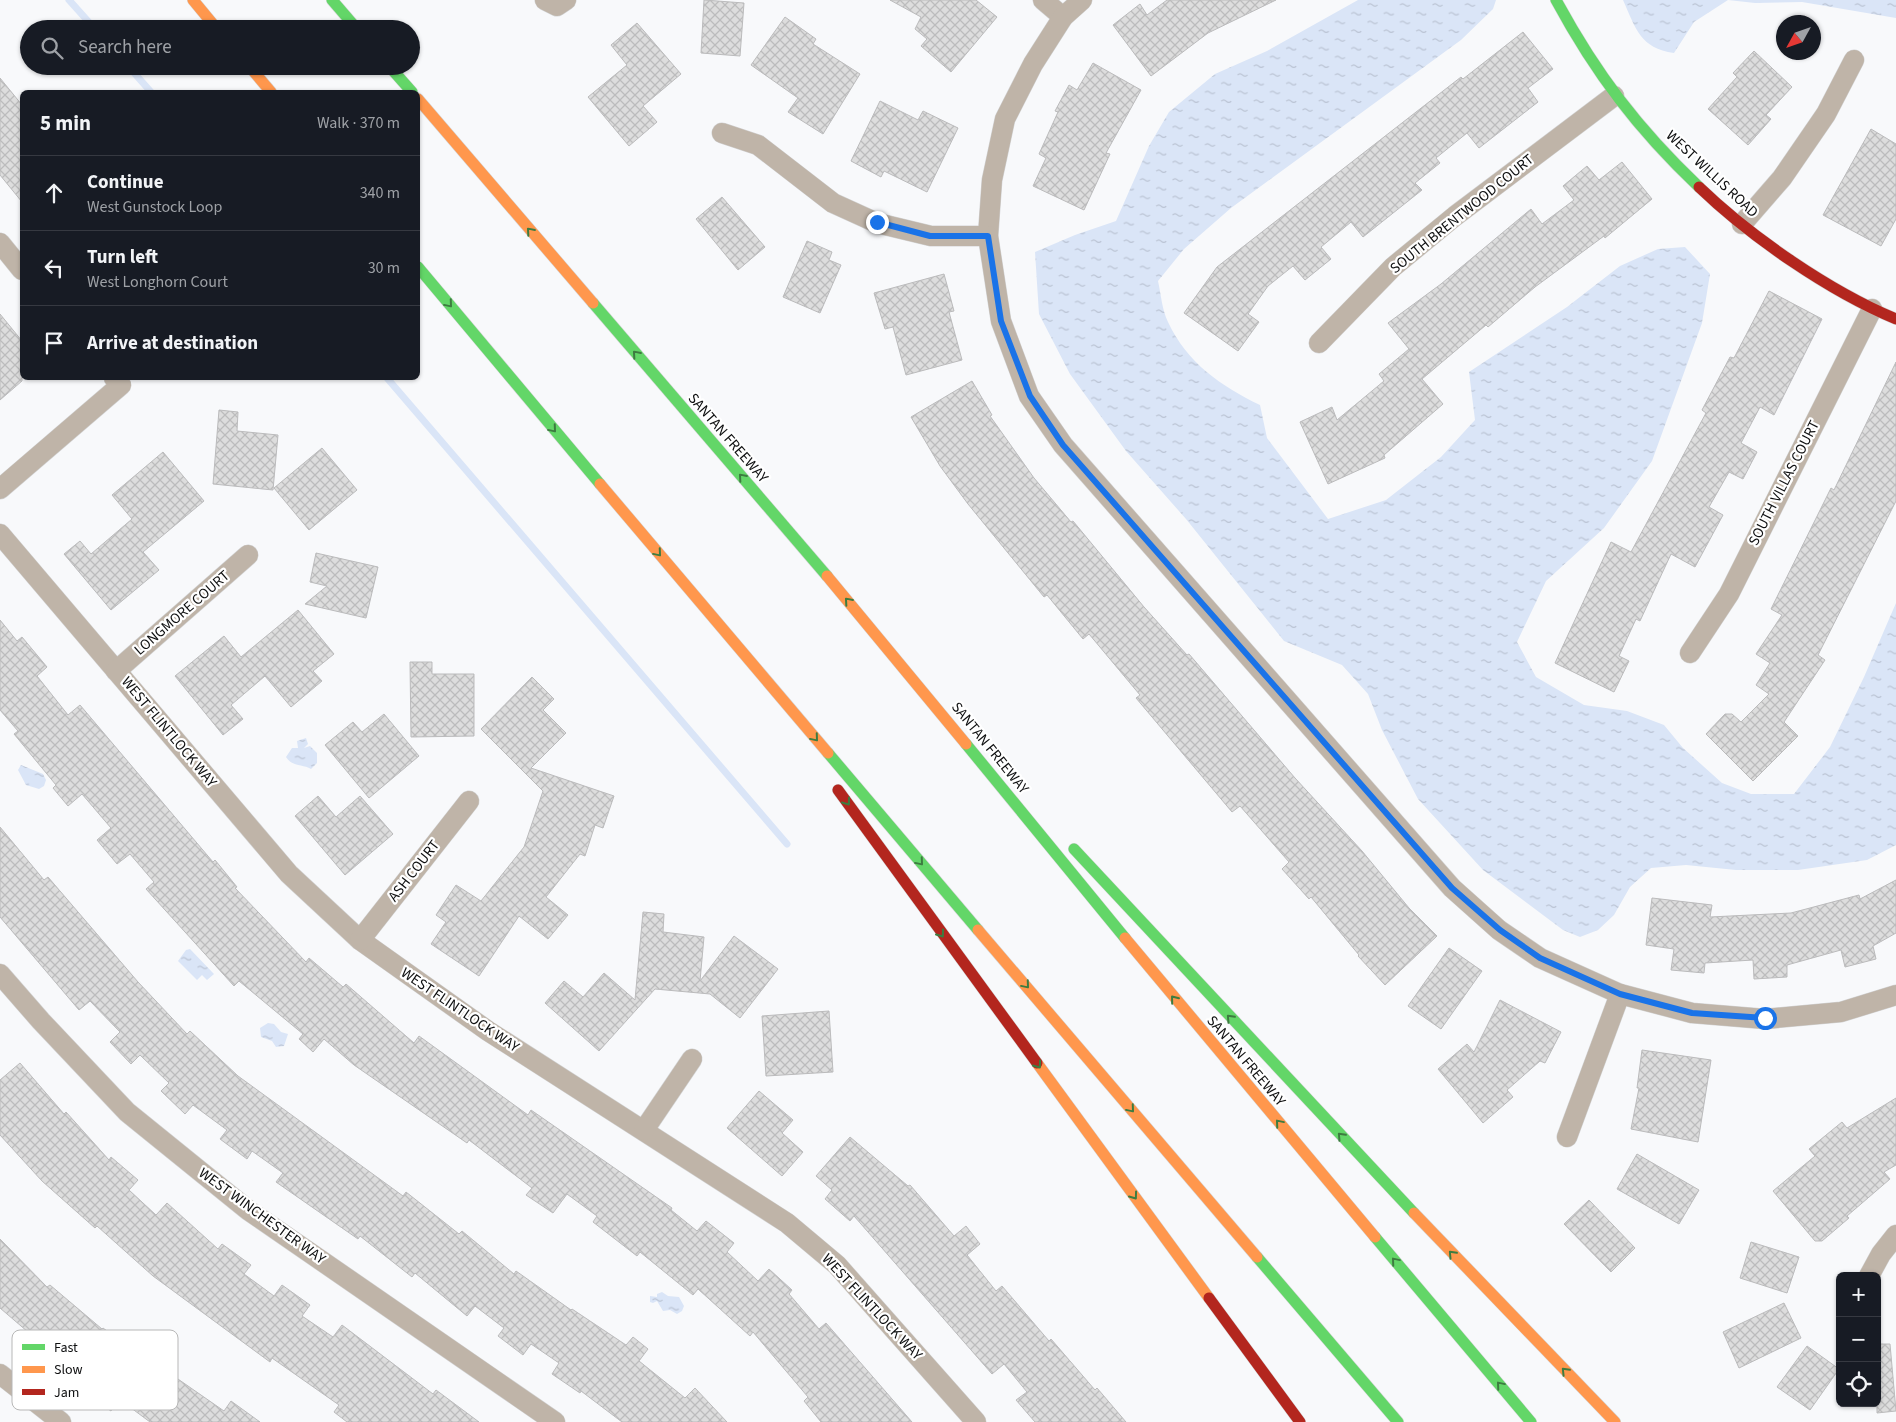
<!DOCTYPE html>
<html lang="en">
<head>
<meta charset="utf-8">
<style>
  :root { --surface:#171b24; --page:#20242c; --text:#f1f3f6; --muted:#9ea1a6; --line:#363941 }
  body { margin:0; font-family:"Source Sans 3",sans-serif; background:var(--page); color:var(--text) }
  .controls { position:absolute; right:15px; bottom:15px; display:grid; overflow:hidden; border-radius:8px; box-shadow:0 1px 4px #0004 }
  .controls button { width:45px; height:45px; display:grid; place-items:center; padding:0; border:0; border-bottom:1px solid var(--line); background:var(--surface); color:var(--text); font:25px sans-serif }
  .compass { position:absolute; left:1776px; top:15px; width:45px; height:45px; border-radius:50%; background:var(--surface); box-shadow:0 1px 4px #0004; rotate:230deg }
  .stop { position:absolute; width:15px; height:15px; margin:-11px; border:4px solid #1a73e8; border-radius:50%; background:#fff }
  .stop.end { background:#1a73e8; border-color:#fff; box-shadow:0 1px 5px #0008 }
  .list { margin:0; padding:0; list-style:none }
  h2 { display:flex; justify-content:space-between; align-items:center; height:65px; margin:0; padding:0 20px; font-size:21px }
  h2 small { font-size:16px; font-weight:400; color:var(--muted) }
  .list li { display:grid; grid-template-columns:32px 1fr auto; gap:15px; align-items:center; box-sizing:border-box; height:75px; padding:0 20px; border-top:1px solid var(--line) }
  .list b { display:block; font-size:19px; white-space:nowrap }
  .list p { margin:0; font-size:16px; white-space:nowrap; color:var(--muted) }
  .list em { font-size:16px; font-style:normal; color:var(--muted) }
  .icon { flex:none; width:28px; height:28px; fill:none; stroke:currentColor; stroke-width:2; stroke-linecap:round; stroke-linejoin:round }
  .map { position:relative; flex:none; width:1896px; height:1422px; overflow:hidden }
  .search { position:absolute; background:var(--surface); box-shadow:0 1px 4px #0004; left:20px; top:20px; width:400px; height:55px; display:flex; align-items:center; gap:12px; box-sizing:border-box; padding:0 18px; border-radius:28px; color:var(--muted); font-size:19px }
  .panel { position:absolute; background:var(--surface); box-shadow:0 1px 4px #0004; left:20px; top:90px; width:400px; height:290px; border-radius:8px }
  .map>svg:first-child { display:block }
  .water { fill:url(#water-ripples) }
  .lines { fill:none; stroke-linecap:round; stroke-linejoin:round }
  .stream { stroke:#dae5f7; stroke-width:7 }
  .building { fill:url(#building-cross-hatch); stroke:#bbbbbc }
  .street-casing { stroke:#d3d4d5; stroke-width:21 }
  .fast-casing { stroke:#d3d4d5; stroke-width:12 }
  .slow-casing { stroke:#d3d4d5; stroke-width:12 }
  .jam-casing { stroke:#d3d4d5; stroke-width:12 }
  .street { stroke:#bfb4a8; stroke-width:20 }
  .fast { stroke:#63d668; stroke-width:11 }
  .slow { stroke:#ff974d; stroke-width:11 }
  .jam { stroke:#b3261e; stroke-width:11 }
  .oneway { stroke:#3d7c40 }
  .route { stroke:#1a73e8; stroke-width:6 }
  .labels { text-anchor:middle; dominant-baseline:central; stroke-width:4.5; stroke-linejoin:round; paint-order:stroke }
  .street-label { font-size:15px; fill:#0e0f10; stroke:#fff }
  .key { fill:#fff; stroke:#b7b7b7; stroke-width:1 }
  .key-label { font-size:14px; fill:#0e0f10 }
</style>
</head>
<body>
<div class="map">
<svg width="1896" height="1422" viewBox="0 0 1896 1422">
  <defs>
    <pattern id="water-ripples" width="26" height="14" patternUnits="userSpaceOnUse" patternTransform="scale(1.25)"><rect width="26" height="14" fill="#dae5f7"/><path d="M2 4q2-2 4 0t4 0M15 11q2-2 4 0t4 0" fill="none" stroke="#bac3d3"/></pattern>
    <pattern id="building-cross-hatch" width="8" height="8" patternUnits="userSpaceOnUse" patternTransform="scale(1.25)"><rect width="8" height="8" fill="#ddd"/><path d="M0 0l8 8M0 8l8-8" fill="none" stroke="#bcbcbd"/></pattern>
  </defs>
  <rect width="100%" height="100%" fill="#f8f9fb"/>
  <g class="water">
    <path d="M1358,0h138l-3,9 -32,31 -230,168 -47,41 -26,32c3,13 4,29 10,41 19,41 53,64 92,83l7,33 61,81 58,-19 55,-43 34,-37 -6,-48 98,-65 53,-41 38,-17 27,-2 25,27 -8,49 -50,138 -48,67 -58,53 -29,61 19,35 48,28 43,6 37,14 19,23 39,35 29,11h43l36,-47 34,-70 32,-74v242l-29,15 -69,10h-62l-50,-5 -35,3 -21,19 -16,28 -16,15 -18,7 -17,-7 -80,-60 -65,-71 -36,-69 -14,-36 -26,-29 -58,-24 -98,-122 -60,-68 -56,-77 -31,-60 -4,-62 40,-17 41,-14 33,-75 20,-34 46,-38 52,-23z"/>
    <path d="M1623,0h105l-34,22 -20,31c-34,-5 -38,-24 -51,-53z"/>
    <path d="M1728,0h168v18l-94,-16 -47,1z"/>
    <path d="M306,738l2,6 -4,4 6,-2 7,7v10l-6,6c-8,-5 -19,-2 -25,-12l6,-9h6l-1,-7z"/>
    <path d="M21,765l22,9 3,6 -2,6 -5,3 -13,-4 -8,-15z"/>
    <path d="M190,949l24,25 -7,6 -5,-5 -5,5 -19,-19 8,-11z"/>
    <path d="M268,1023l6,1 7,8 7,2 -4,12 -8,1 -4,-6 -11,-4 -1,-9z"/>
    <path d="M662,1292l6,4 11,1 5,9 -2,5 -5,3 -7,-4 -7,1 -6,-10 -4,2 -3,-1v-6l7,1v-3z"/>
  </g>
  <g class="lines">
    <g class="stream">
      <path d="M69,0l26,29"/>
      <path d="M128,66l23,26"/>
      <path d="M387,378l400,466"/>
    </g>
  </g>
  <g class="building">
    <path d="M704,0l40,3 -4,53 -39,-3z"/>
    <path d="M890,0h86l21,17 -46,55 -30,-26 6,-7 -12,-10 6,-12z"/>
    <path d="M1167,0h109l-68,33 -57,43 -38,-51 27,-21 7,11z"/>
    <path d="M785,17l31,22 -3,5 47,30 -37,60 -35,-22 10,-14 -47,-33z"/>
    <path d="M637,23l44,51 -38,32 14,16 -28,24 -41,-49 39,-32 -16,-20z"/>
    <path d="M1523,32l30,37 -25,19 10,14 -59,46 -12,-15 -31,25 4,5 -25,20 7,7 -59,47 -12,-15 -30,25 10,12 -26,21 -12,-14 -25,20 -20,28 11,8 -21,29 -54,-38 33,-46 244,-190 2,2z"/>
    <path d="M1754,51l38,36 -26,28 5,4 -23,26 -40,-36 29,-32 -4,-4z"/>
    <path d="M1093,63l48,27 -35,63 4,1 -26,56 -51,-24 13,-28 -7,-4 19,-42 -3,-1 14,-26 8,5z"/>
    <path d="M0,78l22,27v97l-22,-27z"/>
    <path d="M880,101l38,19 5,-9 35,17 -31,64 -43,-21 -3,6 -30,-16z"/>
    <path d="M1871,129l25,15v75l-15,27 -58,-31z"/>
    <path d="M1622,162l30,37 -47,39 -1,-2 -69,51 -47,40 -2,-2 -64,54 21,25 -59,51 1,3 -57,26 -28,-62 32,-15 5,13 47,-39 -5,-7 30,-25 -21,-26 53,-39 90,-75 11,15 32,-24 -11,-14 24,-20 12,14z"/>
    <path d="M722,197l43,50 -27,23 -42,-51z"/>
    <path d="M807,241l25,11 -3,8 12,5 -21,48 -37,-16z"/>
    <path d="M944,274l10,37 -5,1 13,48 -56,15 -13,-48 -8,2 -11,-36z"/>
    <path d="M1769,291l53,28 -48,96 -14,-8 -19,36 16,9 -14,27 -14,-7 -20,35 14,8 -28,52 -24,-13 -31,67 -4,-2 -17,37 10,5 -15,31 -59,-29 56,-121 20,10 75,-139 -4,-3 28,-53 4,1z"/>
    <path d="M0,314l22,27v40l-22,19z"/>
    <path d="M1896,362v139l-78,154 7,5 -41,62 14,14 -45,45 -47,-47 19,-20h7l9,8 28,-28 -13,-9 14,-22 -14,-9 26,-39 -11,-6 60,-121 3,2z"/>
    <path d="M972,381l20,34 -2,1 44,62 37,44 2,-1 71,86 43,48 2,-1 106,124 67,73 47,57 28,28 -52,49 -27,-29 1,-1 -48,-58 -2,2 -27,-30 7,-7 -49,-56 -8,6 -96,-114 4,-3 -51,-61 -6,5 -36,-44 -3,2 -76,-93 -28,-38 -29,-49z"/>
    <path d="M219,410l19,2 -1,19 41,4 -5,55 -60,-6z"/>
    <path d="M322,448l35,42 -48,40 -35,-42z"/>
    <path d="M163,452l41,49 -61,51 16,18 -48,40 -47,-56 16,-13 11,13 41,-35 -20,-24z"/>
    <path d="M316,553l62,14 -12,51 -61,-14 22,-18 -17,-4z"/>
    <path d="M298,610l36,44 -21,17 9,10 -31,26 -26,-31 -34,29 12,14 -20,16 -48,-59 49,-40 17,21z"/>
    <path d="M0,620l17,21 5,-4 25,30 -10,9 31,39 12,-10 133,157 2,-2 22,27 -2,1 71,74 3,-4 34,29 3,-3 68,59 5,-7 109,79 3,-5 141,98 -1,2 26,21 9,-10 28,22 -7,9 31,29 11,-12 23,21 -3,4 30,35 7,-6 86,99h-91l-17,-21 4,-4 -55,-65 -3,4 -52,-47 -5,6 -53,-43 -3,4 -44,-34 4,-6 -30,-22 -14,19 -27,-18 6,-7 -63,-48 -2,3 -113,-78 -30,-26 -11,13 -14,-13 4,-5 -64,-53 -5,5 -88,-97 8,-7 -24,-28 -13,10 -20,-24 14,-12 -29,-34 -14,12 -15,-18 3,-3 -42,-51 4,-3 -18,-21z"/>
    <path d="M410,662h22v12h42v62l-63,1z"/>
    <path d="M532,677l22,22 -11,11 23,23 -35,35 83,28 -11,32 -8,-3 -10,31 -5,-2 -34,43 22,18 -20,24 -29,-23 -40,60 -48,-32 15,-22 -10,-7 20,-30 25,16 43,-54 19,-56 -62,-62z"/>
    <path d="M384,714l35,42 -50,42 -44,-53 28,-23 9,10z"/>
    <path d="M318,796l18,21 24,-21 33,38 -48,41 -50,-59z"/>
    <path d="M0,827l44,53 4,-3 90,105 49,52 3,-3 48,45 165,120 3,-4 53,42 3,-3 52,43 2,-3 55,39 1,-1 54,36 7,-8 15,12 -9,12 46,37 10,-10 32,34h-105l-41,-31 -1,2 -28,-19 7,-11 -28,-19 -8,11 -25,-19 6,-8 -29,-22 -8,10 -52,-43 -3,4 -52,-41 -2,3 -82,-57 7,-9 -31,-22 -5,8 -27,-20 7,-9 -34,-25 -8,9 -24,-23 8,-8 -29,-28 -9,9 -21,-22 10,-10 -30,-31 -11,9 -79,-93z"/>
    <path d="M1896,880v53l-23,13 3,13 -31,8 -4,-17 -54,15v12l-33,2 -1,-19 -48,3 -1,10 -33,-3 3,-21 -28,-4 6,-47 60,7 -2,12 81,-4 68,-18 1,4z"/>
    <path d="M643,912l21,2 -1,18 41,5 -4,44 34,-45 44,33 -38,49 -30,-24 -55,-5 -56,62 -54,-48 19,-22 19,16 21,-24 31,27z"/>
    <path d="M1449,948l33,23 -41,58 -33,-23z"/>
    <path d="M1500,1000l61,32 -16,31 -5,-2 -33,29 6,7 -30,26 -45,-54 29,-25 7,8z"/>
    <path d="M829,1011l4,61 -67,4 -4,-60z"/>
    <path d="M1642,1050l69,10 -13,82 -67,-13 8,-41h-2z"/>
    <path d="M20,1063l44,51 2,-2 43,48 2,-3 27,23 -9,10 27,25 11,-12 51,46 4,-5 29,21 -7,9 30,22 8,-11 28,20 -8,11 31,21 9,-12 91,69 3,-4 43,32h-132l-13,-10 5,-7 -67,-47 -2,4 -117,-86 -56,-50 -2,2 -53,-47 -42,-46v-55z"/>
    <path d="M759,1091l34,29 -11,13 21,19 -21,24 -55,-48z"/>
    <path d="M1896,1098v67l-12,7 6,7 -43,37 2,2 -27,23h-7l-42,-50 42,-35 -6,-7 33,-27 5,6z"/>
    <path d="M850,1137l58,49 2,-1 44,51 12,-10 14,18 -13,11 29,36 6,-5 47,55 2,-2 44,51 2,-2 29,34h-91l-19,-22 11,-8 -23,-28 -12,10 -138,-158 -4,5 -25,-22 7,-9 -16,-14z"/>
    <path d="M1637,1154l62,36 -20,34 -62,-35z"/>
    <path d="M1589,1200l46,48 -24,24 -47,-48z"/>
    <path d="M0,1239l47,48 3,-2 52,44 1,-1 60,44 2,-2 59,41 7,-10 29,21h-110l-31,-23 -8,12 -28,-19 7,-9 -32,-23 -6,7 -24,-21 7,-8 -35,-30z"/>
    <path d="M1751,1242l48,15 -12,36 -47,-15z"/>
    <path d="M1784,1303l17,35 -62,30 -16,-36z"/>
    <path d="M1877,1344h13l6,67 -19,2z"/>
    <path d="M1807,1346l32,23 -29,41 -33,-23z"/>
  </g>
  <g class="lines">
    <g class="street-casing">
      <g id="street">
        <path d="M545,0l12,6 9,-6"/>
        <path d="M1043,0l20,17"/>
        <path d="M1082,0l-19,17 -30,47 -28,55 -13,61 -4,56 13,85 28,75 34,49 389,443 47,42 41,28 80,36 72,19 73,6 76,-7 55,-17"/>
        <path d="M722,133l36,12 75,58 44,20 54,13h57"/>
        <path d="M1742,224l40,-46 44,-64 28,-54"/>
        <path d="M0,243l22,27"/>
        <path d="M1319,343l74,-76 62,-51 159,-120"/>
        <path d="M0,489l121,-104 -7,-7"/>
        <path d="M0,534l289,340 71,66 128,91 299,192 50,42 139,157"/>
        <path d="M1690,653l39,-59 143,-285"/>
        <path d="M116,671l132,-116"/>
        <path d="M360,940l109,-139"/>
        <path d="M0,974l41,47 86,91 121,98 307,212"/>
        <path d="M644,1130l48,-71"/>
        <path d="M1567,1137l53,-143"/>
        <path d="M1869,1276l12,-22 15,-19"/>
        <path d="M0,1374l61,48"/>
      </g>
    </g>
    <g class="fast-casing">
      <g id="fast">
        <path d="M332,0l25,29"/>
        <path d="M1556,0c40,74 82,129 143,187"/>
        <path d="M389,66l23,26"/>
        <path d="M418,267l182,217"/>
        <path d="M593,303l234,273"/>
        <path d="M966,744l159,194"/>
        <path d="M828,753l150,177"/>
        <path d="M1074,849l340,364"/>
        <path d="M1375,1237l156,185"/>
        <path d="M1257,1257l141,165"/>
      </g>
    </g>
    <g class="slow-casing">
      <g id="slow">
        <path d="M193,0l24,29"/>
        <path d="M249,66l22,26"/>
        <path d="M418,99l175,204"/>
        <path d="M600,484l228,269"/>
        <path d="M827,576l139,168"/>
        <path d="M978,930l279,327"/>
        <path d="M1125,938l250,299"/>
        <path d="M1037,1063l172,235"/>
        <path d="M1414,1213l201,209"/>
      </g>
    </g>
    <g class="jam-casing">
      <g id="jam">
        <path d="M1699,187c52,50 130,104 197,132"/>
        <path d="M838,790l199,273"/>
        <path d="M1209,1298l91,124"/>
      </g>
    </g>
    <use href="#street" class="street"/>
    <use href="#fast" class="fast"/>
    <use href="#slow" class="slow"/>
    <use href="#jam" class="jam"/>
  </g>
  <defs><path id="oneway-chevron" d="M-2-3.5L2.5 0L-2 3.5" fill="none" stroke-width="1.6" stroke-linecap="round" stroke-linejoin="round" transform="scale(1.25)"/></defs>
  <g class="oneway">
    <use href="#oneway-chevron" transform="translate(530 231) rotate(-131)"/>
    <use href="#oneway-chevron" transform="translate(449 304) rotate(50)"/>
    <use href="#oneway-chevron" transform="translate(636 354) rotate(-131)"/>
    <use href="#oneway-chevron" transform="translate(553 429) rotate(50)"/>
    <use href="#oneway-chevron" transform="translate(742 477) rotate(-131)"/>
    <use href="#oneway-chevron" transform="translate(658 553) rotate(50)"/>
    <use href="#oneway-chevron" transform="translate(848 601) rotate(-131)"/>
    <use href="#oneway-chevron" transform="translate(815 738) rotate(50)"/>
    <use href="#oneway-chevron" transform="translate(847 802) rotate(54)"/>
    <use href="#oneway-chevron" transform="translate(920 862) rotate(50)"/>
    <use href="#oneway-chevron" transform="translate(941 934) rotate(54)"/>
    <use href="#oneway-chevron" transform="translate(1026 985) rotate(50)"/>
    <use href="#oneway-chevron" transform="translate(1174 999) rotate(-129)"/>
    <use href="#oneway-chevron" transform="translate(1230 1018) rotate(-133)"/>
    <use href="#oneway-chevron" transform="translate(1038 1065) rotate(54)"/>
    <use href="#oneway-chevron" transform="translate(1131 1109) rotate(50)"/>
    <use href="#oneway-chevron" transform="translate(1279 1123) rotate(-130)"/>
    <use href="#oneway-chevron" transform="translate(1341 1136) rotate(-133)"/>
    <use href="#oneway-chevron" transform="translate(1134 1196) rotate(54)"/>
    <use href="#oneway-chevron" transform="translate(1452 1254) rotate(-133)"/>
    <use href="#oneway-chevron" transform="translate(1395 1261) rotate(-130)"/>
    <use href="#oneway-chevron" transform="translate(1565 1371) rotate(-134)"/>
    <use href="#oneway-chevron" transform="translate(1500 1385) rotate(-130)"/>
  </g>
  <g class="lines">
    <path class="route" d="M877,222l53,14h58l13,85 29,75 33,49 389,443 48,42 40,28 80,36 72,19 73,5"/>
  </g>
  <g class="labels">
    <g class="street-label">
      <text transform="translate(1712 174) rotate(43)">WEST WILLIS ROAD</text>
      <text transform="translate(1462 214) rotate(-39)">SOUTH BRENTWOOD COURT</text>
      <text transform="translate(728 438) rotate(49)">SANTAN FREEWAY</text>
      <text transform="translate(1784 483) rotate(-63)">SOUTH VILLAS COURT</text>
      <text transform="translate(182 613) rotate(-41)">LONGMORE COURT</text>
      <text transform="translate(169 732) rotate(50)">WEST FLINTLOCK WAY</text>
      <text transform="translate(990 748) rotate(51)">SANTAN FREEWAY</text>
      <text transform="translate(414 871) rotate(-52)">ASH COURT</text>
      <text transform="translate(460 1010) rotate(34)">WEST FLINTLOCK WAY</text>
      <text transform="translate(1246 1061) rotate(50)">SANTAN FREEWAY</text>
      <text transform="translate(262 1216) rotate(36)">WEST WINCHESTER WAY</text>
      <text transform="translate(872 1307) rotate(47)">WEST FLINTLOCK WAY</text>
    </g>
  </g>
  <rect x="12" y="1330" width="166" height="80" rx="8" class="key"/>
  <rect x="22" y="1344" width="23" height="6" fill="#63d668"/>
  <rect x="22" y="1366" width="23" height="7" fill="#ff974d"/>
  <rect x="22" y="1389" width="23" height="6" fill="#b3261e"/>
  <g class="key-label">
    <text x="54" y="1352">Fast</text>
    <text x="54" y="1374">Slow</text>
    <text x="54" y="1397">Jam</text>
  </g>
</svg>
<div class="controls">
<button>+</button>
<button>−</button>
<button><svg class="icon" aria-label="locate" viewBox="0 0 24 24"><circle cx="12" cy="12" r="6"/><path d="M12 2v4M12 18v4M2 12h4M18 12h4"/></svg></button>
</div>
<svg class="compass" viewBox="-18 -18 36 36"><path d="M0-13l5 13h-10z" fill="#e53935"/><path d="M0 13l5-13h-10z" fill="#9ea1a6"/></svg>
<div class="stop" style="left:1765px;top:1018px"></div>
<div class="stop end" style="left:877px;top:222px"></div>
<div class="search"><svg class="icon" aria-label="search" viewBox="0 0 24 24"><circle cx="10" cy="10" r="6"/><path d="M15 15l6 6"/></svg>Search here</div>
<section class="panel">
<h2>5 min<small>Walk · 370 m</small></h2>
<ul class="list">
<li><svg class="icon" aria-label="ahead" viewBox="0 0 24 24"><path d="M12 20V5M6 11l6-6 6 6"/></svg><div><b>Continue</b><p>West Gunstock Loop</p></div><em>340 m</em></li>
<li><svg class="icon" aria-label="left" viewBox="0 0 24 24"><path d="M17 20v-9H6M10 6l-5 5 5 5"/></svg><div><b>Turn left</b><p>West Longhorn Court</p></div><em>30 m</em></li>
<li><svg class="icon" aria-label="arrive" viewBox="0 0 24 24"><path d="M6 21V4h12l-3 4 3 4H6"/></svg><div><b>Arrive at destination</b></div></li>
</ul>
</section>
</div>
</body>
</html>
